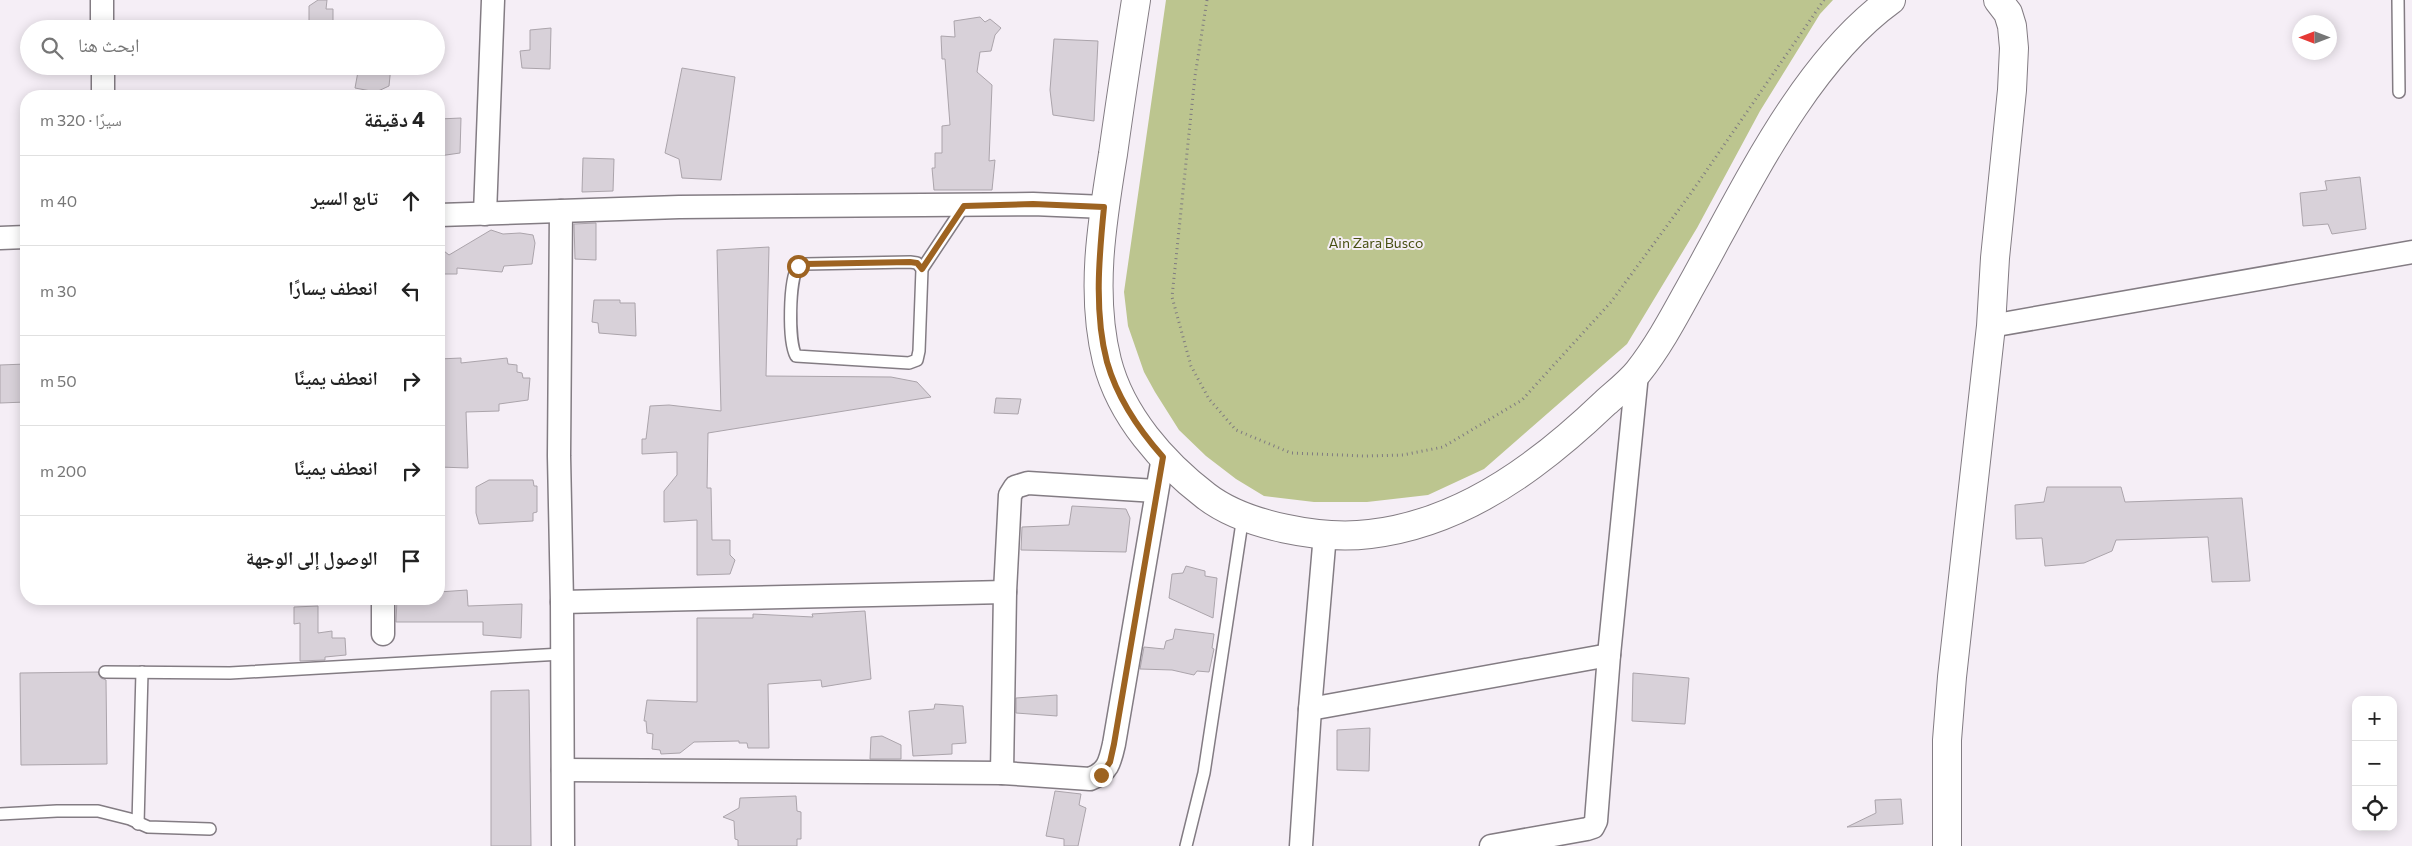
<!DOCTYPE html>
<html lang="ar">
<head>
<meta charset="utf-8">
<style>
  :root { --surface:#fff; --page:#f6f6f6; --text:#222; --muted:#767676; --line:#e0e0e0 }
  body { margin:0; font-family:Commissioner,"Noto Naskh Arabic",sans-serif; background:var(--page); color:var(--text); direction:rtl }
  .controls { position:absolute; right:15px; bottom:15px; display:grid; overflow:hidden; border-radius:10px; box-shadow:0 2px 12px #0003 }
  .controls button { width:45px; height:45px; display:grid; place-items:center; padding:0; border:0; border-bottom:1px solid var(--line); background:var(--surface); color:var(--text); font:25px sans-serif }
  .compass { position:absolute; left:2292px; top:15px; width:45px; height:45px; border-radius:50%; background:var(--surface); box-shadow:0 2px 12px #0003; rotate:270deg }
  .stop { position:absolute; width:15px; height:15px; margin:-11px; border:4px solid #9d6321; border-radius:50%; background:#fff }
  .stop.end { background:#9d6321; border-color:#fff; box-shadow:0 1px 5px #0008 }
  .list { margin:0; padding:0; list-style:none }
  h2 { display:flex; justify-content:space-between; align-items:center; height:65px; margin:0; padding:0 20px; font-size:21px }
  h2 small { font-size:16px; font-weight:400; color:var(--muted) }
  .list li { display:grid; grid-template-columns:32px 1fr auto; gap:15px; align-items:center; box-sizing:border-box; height:90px; padding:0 20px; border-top:1px solid var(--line) }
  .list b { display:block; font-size:19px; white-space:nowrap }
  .list em { font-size:16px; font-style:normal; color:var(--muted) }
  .icon { flex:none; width:28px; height:28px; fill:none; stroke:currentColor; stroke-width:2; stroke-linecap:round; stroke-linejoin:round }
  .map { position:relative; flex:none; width:2412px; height:846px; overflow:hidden; direction:ltr }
  .search { position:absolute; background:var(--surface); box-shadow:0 2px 12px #0003; left:20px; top:20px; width:425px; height:55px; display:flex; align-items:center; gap:12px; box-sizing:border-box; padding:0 18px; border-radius:28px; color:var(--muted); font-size:19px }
  .panel { position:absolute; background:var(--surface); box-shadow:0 2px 12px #0003; left:20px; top:90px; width:425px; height:515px; border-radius:20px; direction:rtl }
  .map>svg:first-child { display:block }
  .forest { fill:#bcc58f }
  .building { fill:#d8d1d9; stroke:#aba4ab }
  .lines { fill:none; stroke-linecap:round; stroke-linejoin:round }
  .service-casing { stroke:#837c83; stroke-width:14 }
  .minor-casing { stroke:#837c83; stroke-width:25 }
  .secondary-casing { stroke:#837c83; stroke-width:30 }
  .path { stroke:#7f7b80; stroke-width:3; stroke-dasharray:1 4; stroke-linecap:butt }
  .service { stroke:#fff; stroke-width:11 }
  .minor { stroke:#fff; stroke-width:22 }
  .secondary { stroke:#fff; stroke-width:28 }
  .route { stroke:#9d6321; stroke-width:6 }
  .labels { text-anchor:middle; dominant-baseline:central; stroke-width:4; stroke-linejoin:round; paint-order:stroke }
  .park-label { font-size:14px; fill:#495013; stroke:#f5eef6 }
</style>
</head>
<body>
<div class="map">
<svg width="2412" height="846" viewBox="0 0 2412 846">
  <rect width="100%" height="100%" fill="#f5eef6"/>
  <path class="forest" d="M1166,0h667l-13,14 -60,97 -63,117 -70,116 -143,125 -56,26 -61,7h-53l-50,-6 -28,-17 -30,-23 -27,-26 -24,-38 -11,-20 -16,-46 -4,-34z"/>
  <g class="building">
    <path d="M318,0h9l-1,9h7v20h-24v-23z"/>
    <path d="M980,17l5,5 5,-3 11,9 -6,7 -4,16 -11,1 -3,20 15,13 -3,76 6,-1 -3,30h-58l-2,-22h3v-15h7v-27l8,-1 -5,-66h-3l-1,-23 14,1 -1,-16z"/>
    <path d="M551,28l-1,41 -28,-1 -2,-17 10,-1v-20z"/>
    <path d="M1054,39l44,2 -4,80 -41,-6 -3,-25z"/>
    <path d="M359,66h32l-2,20 -13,6 -21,-4z"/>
    <path d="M682,68l53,9 -14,103 -39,-2 -3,-19 -14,-6z"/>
    <path d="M461,118l-1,35 -21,3v-37z"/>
    <path d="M583,158l31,1 -1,32 -31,1z"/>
    <path d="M2360,177l6,52 -34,5 -4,-10 -25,2 -3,-33 27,-3 -2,-9z"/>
    <path d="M596,223v37l-21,-1 -1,-35z"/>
    <path d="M491,230l12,4 17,-1 13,2 2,8 -3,21 -28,2 -2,6 -45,-4v6h-18v-27l10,8z"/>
    <path d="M769,247l-3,129 125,1 26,5 14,15 -223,36 -1,55h4l1,52h18v15l5,5 -5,14 -33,1v-55l-33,2v-31l13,-16v-23l-35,2v-15h4l4,-33 19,-1 52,6 -4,-161z"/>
    <path d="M594,300h26v3h15l1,33 -37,-3 -1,-10 -6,-1z"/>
    <path d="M461,358v5l46,-5 1,6 9,1v7l5,1 1,5h7l-2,22 -29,4v7l-33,1 2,56 -29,-1v-108z"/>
    <path d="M26,364v38l-26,1v-38z"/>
    <path d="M996,398l25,1 -3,15 -24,-1z"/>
    <path d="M489,480h44l1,6h3v26l-4,1v8l-54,3 -3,-11v-26z"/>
    <path d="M2047,487h74l4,15 117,-4 8,83 -38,1 -4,-45 -92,3 -4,11 -28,12 -39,3 -3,-28 -26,1 -1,-34 29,-3z"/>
    <path d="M1072,506l54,3 4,9 -4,34 -105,-2 1,-23 47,-2z"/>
    <path d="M1186,566l19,5v5l12,2 -4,40 -44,-20 3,-24 11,-1z"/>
    <path d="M467,590l1,16 54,-2 -1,34 -38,-3v-13h-87l1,-23h42v-7z"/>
    <path d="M318,606v27l14,-2v7h13l1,17 -21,2v3l-25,1v-38l-6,1v-17z"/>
    <path d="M865,611l6,68 -49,8 -1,-7 -53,4 1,64h-21l-1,-5h-8v-2l-45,1 -14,11 -19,1 -1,-4 -8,-1 1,-15 -6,-1 -1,-12h-2l3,-21 50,2v-84h56v-4l60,3 -1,-3z"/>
    <path d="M1175,629l39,5 -2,14 2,1 -5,23 -12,-1 -3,4 -22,-5 -32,-1 4,-22 20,2 2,-8 7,-2z"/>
    <path d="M98,672l3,6 5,2 1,84 -86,1 -1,-92z"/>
    <path d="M1633,673l56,5 -4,46 -53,-3z"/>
    <path d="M529,690l2,156h-40v-155z"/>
    <path d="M1057,695v21l-41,-3v-15z"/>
    <path d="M935,704l28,2 3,37 -14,1v10l-39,2 -4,-45 25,-2z"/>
    <path d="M1370,728l-1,43 -32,-1v-40z"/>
    <path d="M882,736l19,9v14h-31l1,-22z"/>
    <path d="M1055,791l26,3 -2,11 7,3 -8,38h-14v-7l-18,-3z"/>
    <path d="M796,796l1,15 4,1v27h-4v7h-59v-6l-3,-1 -1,-18 -11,-4 16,-9 1,-10z"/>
    <path d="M1901,799l2,25 -56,3 29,-14 -1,-13z"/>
  </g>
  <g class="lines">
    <g class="service-casing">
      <g id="service">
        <path d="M2398,0l1,92"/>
        <path d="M910,262l7,1 5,6 -3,82 -2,9 -8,3 -113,-7c-8,-15 -7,-76 2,-90l7,-2z"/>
        <path d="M922,269l42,-63"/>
        <path d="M105,672l125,1 332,-19"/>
        <path d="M0,814l57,-3h41l32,8 18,8 62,2"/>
        <path d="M138,824l4,-152"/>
        <path d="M1186,846l18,-73 39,-257"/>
      </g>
    </g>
    <g class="minor-casing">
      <g id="minor">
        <path d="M102,0v29"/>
        <path d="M103,66v30"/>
        <path d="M561,211l-2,245 3,146 1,244"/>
        <path d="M485,214l8,-214"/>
        <path d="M439,215l240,-8 354,-3 72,3"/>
        <path d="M0,238l26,-1"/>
        <path d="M1991,326l421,-74"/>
        <path d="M383,599v35"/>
        <path d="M562,602l443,-10"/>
        <path d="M1310,709l299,-54"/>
        <path d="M563,770l439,3 88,6c18,-7 20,-17 24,-35l49,-287"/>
        <path d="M1002,773l3,-181 5,-97 5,-8 13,-4 128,8"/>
        <path d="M1301,846l9,-137 15,-175"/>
        <path d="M1491,846l96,-17 6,-2 3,-6 13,-166 28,-281"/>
      </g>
    </g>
    <g class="secondary-casing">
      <g id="secondary">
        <path d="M1136,0c-8,51 -16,103 -23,154 -11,68 -23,139 -6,207 14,55 56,102 99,135 39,30 116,44 164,38 60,-7 113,-33 162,-69 26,-19 50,-40 73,-62 11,-10 24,-20 33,-31 23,-29 40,-63 58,-95 51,-92 109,-215 195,-277"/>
        <path d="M1947,846v-106l5,-63 39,-351 4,-68 17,-168 2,-42 -2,-22 -4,-13 -10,-13"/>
      </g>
    </g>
    <path class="path" d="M1207,0l-12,76 -23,221 19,69 18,33 27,31 55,23 74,3 38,-1 40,-8 79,-47 89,-98 80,-109 133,-193"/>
    <use href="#service" class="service"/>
    <use href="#minor" class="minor"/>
    <use href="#secondary" class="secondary"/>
  </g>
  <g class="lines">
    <path class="route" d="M798,266l7,-2 105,-2 7,1 5,6 42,-63 69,-2 71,3c-5,50 -10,106 3,155 10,35 32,68 56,95l-49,287 -4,18 -9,13"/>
  </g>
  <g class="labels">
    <g class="park-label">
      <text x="1376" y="242">Ain Zara Busco</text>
    </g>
  </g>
</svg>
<div class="controls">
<button>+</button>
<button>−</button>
<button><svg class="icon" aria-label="locate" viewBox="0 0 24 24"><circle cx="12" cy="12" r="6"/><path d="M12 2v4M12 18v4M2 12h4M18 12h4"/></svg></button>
</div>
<svg class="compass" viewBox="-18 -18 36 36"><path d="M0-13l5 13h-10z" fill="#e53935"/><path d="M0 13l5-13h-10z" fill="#767676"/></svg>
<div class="stop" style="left:798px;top:266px"></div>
<div class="stop end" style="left:1101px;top:775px"></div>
<div class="search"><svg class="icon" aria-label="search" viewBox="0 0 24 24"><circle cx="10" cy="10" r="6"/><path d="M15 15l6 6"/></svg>ابحث هنا</div>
<section class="panel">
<h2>4 دقيقة<small>سيرًا · 320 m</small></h2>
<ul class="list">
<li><svg class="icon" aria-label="ahead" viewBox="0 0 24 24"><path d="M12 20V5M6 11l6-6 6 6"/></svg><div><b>تابع السير</b></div><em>40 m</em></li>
<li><svg class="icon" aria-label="left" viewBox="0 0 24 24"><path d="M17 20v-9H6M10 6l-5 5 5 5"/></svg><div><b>انعطف يسارًا</b></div><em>30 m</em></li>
<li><svg class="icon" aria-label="right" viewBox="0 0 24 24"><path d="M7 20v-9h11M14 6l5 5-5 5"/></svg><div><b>انعطف يمينًا</b></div><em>50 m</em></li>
<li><svg class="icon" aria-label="right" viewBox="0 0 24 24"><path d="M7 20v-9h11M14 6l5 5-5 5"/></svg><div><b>انعطف يمينًا</b></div><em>200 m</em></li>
<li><svg class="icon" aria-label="arrive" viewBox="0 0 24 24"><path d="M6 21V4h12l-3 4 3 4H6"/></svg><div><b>الوصول إلى الوجهة</b></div></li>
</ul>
</section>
</div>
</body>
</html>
